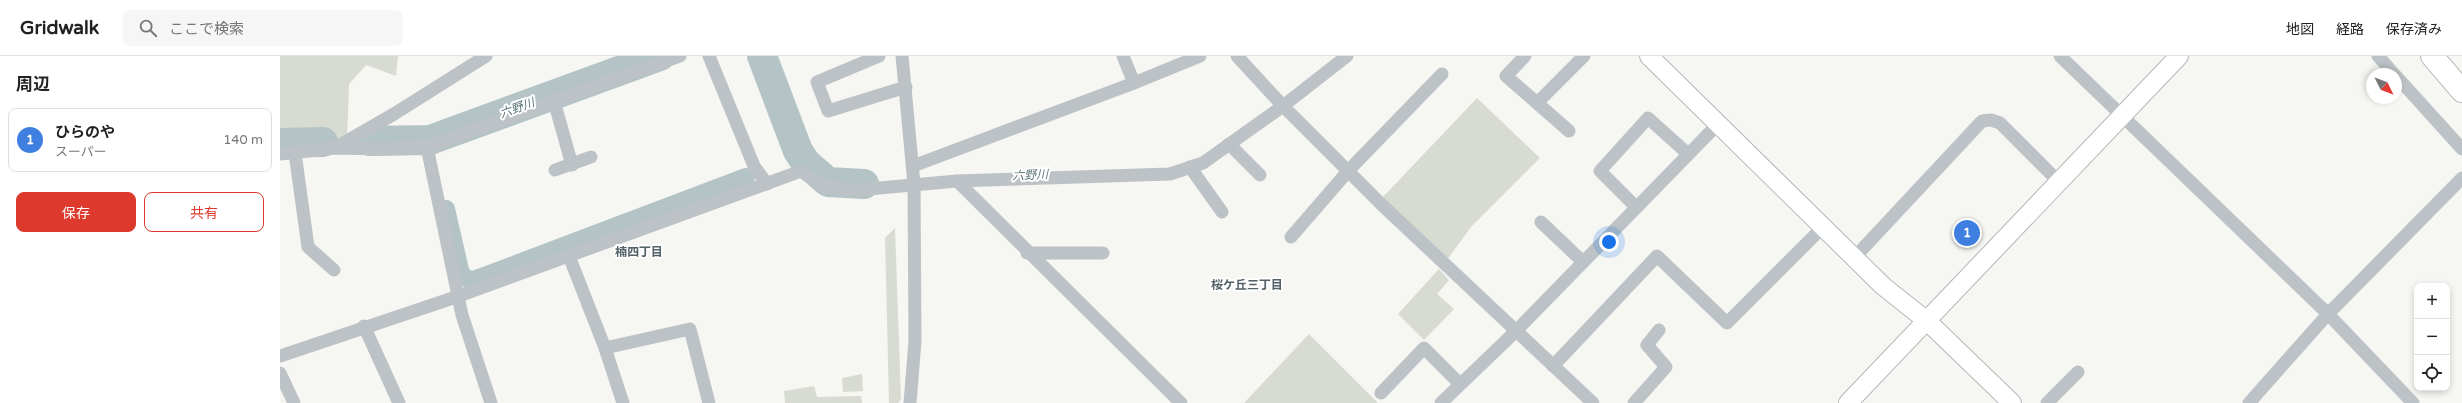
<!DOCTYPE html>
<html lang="ja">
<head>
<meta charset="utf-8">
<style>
  :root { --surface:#fff; --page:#f6f6f6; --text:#222; --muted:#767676; --line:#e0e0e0; --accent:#dd392c }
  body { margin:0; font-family:"Varela Round","Noto Sans JP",sans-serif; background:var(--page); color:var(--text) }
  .controls { position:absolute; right:12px; bottom:12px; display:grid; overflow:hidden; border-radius:8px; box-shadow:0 2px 6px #0003 }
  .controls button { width:36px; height:36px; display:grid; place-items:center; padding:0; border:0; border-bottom:1px solid var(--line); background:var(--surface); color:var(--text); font:20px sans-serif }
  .compass { position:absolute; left:2086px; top:12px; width:36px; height:36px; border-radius:50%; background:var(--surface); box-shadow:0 2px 6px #0003; rotate:132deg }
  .you { position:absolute; left:1329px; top:186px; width:14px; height:14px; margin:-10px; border:3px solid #fff; border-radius:50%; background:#1a73e8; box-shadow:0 0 0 6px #1a73e833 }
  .badge { display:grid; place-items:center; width:26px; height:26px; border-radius:50%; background:var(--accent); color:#fff; font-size:13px; font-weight:700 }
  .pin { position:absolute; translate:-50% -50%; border:2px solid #fff; box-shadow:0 1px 4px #0006 }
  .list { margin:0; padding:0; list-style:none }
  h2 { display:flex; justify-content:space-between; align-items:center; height:52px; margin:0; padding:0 16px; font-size:17px }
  h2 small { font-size:13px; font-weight:400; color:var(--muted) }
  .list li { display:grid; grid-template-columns:26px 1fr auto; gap:12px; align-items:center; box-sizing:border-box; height:64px; margin:0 8px 8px; padding:0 8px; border:1px solid var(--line); border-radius:8px }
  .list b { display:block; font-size:15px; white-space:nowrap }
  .list p { margin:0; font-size:13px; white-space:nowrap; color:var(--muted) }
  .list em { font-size:13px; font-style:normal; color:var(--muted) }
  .actions { display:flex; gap:8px; padding:12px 16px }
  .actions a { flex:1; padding:9px 0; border:1px solid var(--accent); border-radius:8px; text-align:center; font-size:14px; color:var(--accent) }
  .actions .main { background:var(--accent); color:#fff }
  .icon { flex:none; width:22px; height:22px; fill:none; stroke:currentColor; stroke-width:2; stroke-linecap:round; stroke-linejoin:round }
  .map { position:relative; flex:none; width:2182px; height:347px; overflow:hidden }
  header { display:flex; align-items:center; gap:24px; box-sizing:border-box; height:56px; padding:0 20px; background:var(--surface); border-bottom:1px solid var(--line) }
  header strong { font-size:19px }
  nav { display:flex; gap:22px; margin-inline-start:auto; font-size:14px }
  .search { width:280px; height:36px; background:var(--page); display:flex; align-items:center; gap:10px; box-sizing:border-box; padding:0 14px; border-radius:8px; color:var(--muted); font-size:15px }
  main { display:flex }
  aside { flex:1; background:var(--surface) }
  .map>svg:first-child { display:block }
  .green { fill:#d7dbd2 }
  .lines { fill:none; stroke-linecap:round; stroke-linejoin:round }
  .canal { stroke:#b4c4c6; stroke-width:18 }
  .river { stroke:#b4c4c6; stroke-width:30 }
  .secondary-casing { stroke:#b1b8bb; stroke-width:20 }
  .highway-casing { stroke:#b2b7b9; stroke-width:24 }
  .street { stroke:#bcc2c5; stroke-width:13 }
  .secondary { stroke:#fff; stroke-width:18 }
  .highway { stroke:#fff; stroke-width:22 }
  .labels { text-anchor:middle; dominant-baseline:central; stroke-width:4; stroke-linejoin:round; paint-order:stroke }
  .water-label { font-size:12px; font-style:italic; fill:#5d7678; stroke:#fff }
  .neighbourhood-label { font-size:12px; font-weight:bold; fill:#546268; stroke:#fff }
</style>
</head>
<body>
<header>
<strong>Gridwalk</strong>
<div class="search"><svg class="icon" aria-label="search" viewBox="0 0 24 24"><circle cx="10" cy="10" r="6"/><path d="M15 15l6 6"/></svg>ここで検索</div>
<nav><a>地図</a><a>経路</a><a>保存済み</a></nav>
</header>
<main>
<aside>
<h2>周辺<small></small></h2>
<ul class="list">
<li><span class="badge" style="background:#3f7fe0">1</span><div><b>ひらのや</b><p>スーパー</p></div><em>140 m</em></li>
</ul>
<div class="actions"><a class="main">保存</a><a>共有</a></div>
</aside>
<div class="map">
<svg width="2182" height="347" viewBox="0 0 2182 347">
  <rect width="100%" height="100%" fill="#f6f6f3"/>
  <g class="green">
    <path d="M0,0h118l-2,20 -30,-11 -17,19 -2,57 -67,1z"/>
    <path d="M1197,42l63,60 -69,69 -24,33 -65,-62z"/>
    <path d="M615,172l6,171 -3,4h-9l-4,-165z"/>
    <path d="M1159,213l10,11 -12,14 17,15 -30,31 -26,-26z"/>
    <path d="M1029,278l69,69h-134z"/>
    <path d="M582,318l1,17 -20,1 -1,-14z"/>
    <path d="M534,330l3,11 44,-1 1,7h-77l-1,-12z"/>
  </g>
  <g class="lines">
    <path class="canal" d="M166,153l15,65 10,7 275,-104"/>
    <g class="river">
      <path d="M482,0l36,95 8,12 22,19 36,2"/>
      <path d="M90,85l60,-1 230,-84"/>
      <path d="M0,87l43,-1"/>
    </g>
    <g class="secondary-casing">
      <g id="secondary">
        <path d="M1369,0l234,230 44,35 85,82"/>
        <path d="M1568,347l331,-347"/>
      </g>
    </g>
    <g class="highway-casing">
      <path id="highway" d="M2152,0l30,35"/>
    </g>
    <g class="street">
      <path d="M429,0l45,110 13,18"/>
      <path d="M599,0l-62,26 11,29 78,-24"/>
      <path d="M622,0l12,128 1,157 -5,62"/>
      <path d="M843,0l11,27"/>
      <path d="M957,0l45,49 100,100 211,198"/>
      <path d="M1245,0l-19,20 31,27 47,-47"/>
      <path d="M1780,0l268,258 85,89"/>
      <path d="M2098,0l16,18"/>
      <path d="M2116,20l66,73"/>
      <path d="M274,45l18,64"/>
      <path d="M1257,47l32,28"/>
      <path d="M949,88l31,31"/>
      <path d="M147,91l253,-91"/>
      <path d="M55,92l59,-34 92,-58"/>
      <path d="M15,97l13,94 26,23"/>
      <path d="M0,98l55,-6 45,1 47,-2 35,168 29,88"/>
      <path d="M633,110l221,-83 66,-27"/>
      <path d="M910,111l32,45"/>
      <path d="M275,114l36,-13"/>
      <path d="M677,125l224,222"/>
      <path d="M1356,151l-36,-36 48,-53 39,35"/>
      <path d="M1261,166l42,40"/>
      <path d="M1011,181l58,-67 93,-96"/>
      <path d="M747,197h76"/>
      <path d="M289,200l36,92 18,55"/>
      <path d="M1574,202l128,-137 9,-1 9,3 58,58"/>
      <path d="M84,270l35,77"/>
      <path d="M325,292l85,-19 19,74"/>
      <path d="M0,300l179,-60 342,-125 23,16 33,3 100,-9 213,-7 33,-11 80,-57 64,-50"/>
      <path d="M1273,310l104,-110 70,67 95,-95"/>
      <path d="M0,317l14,30"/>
      <path d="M1101,337l43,-45 36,36"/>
      <path d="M1161,347l74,-71 202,-207"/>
      <path d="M1354,347l32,-36 -19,-22 12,-15"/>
      <path d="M1767,347l31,-31"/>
      <path d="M1969,347l79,-89 134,-136"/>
    </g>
    <use href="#secondary" class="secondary"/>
    <use href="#highway" class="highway"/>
  </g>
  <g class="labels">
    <g class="water-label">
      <text transform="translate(237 52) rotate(-20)">六野川</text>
      <text transform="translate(750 119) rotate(-2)">六野川</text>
    </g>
    <g class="neighbourhood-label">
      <text x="359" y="196">楠四丁目</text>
      <text x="967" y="229">桜ケ丘三丁目</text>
    </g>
  </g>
</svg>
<div class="controls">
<button>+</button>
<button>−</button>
<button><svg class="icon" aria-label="locate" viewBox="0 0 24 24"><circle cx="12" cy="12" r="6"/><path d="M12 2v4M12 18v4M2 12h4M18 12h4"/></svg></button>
</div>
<svg class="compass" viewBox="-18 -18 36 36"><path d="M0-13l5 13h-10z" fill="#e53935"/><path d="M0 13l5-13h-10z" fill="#767676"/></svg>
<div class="you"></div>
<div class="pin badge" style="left:1687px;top:177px;background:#3f7fe0">1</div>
</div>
</main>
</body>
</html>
